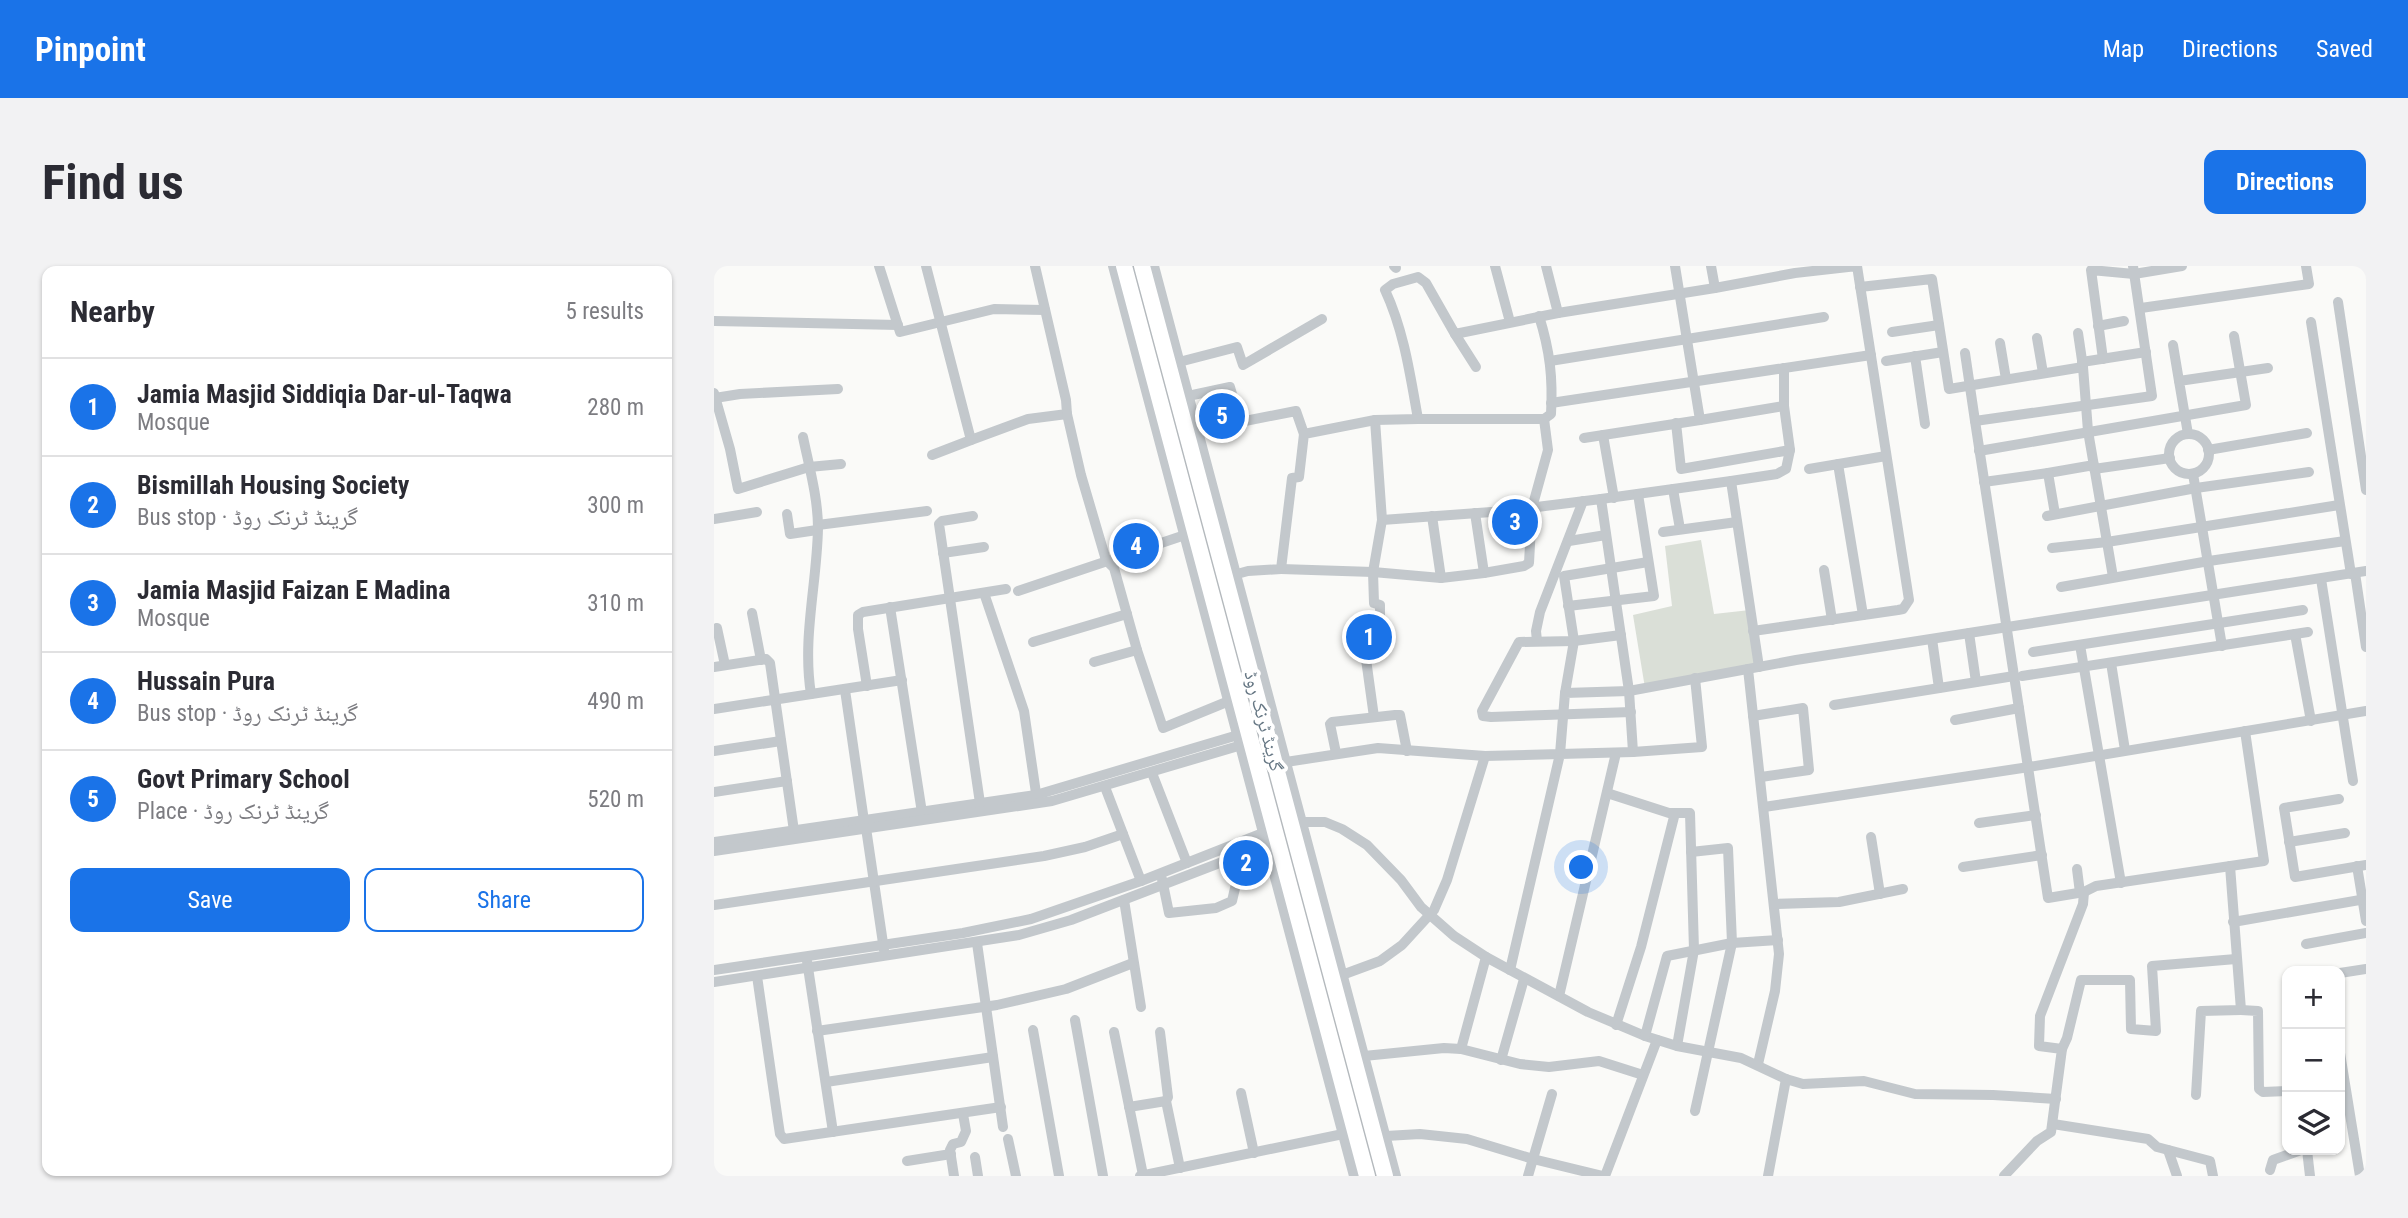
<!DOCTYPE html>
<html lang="en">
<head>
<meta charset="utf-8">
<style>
  :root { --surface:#fff; --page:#f2f2f3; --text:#2b2b33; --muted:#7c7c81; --line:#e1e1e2; --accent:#1a73e8 }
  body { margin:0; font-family:"Roboto Condensed","Noto Naskh Arabic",sans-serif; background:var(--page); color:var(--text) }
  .controls { position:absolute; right:21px; bottom:21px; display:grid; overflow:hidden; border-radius:14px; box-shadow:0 2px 5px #0004 }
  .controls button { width:63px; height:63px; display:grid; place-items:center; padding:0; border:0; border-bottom:2px solid var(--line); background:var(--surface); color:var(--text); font:35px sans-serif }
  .you { position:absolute; left:868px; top:602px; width:24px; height:24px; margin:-18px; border:5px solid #fff; border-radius:50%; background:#1a73e8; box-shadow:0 0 0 10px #1a73e833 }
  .badge { display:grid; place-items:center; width:46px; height:46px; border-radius:50%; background:var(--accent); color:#fff; font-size:23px; font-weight:700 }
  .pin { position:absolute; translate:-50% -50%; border:4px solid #fff; box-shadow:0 2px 7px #0006 }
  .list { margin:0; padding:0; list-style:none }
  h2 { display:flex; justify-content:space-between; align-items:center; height:91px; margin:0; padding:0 28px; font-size:30px }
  h2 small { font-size:23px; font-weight:400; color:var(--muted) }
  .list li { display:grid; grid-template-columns:46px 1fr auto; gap:21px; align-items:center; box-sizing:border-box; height:98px; padding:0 28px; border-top:2px solid var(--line) }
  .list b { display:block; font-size:26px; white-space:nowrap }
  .list p { margin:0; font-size:23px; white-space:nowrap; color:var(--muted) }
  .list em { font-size:23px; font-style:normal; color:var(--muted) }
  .actions { display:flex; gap:14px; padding:21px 28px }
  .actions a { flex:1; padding:16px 0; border:2px solid var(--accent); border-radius:14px; text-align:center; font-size:24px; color:var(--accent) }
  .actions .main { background:var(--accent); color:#fff }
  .icon { flex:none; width:38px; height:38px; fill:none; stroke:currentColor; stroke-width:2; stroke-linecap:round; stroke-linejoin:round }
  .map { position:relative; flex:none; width:1652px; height:910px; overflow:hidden; border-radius:14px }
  header { display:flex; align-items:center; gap:42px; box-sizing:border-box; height:98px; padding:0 35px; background:var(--accent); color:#fff }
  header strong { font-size:33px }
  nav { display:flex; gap:38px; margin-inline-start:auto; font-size:24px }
  .intro { display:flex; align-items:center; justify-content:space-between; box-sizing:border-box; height:168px; padding:0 42px }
  h1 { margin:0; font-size:49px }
  .button { padding:18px 32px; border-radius:14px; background:var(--accent); color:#fff; font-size:24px; font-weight:700 }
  main { display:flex; gap:42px; padding:0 42px }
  aside { flex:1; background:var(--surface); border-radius:14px; box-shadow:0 2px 5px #0004 }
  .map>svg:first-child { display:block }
  .green { fill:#dadfd7 }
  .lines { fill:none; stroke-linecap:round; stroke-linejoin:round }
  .highway-casing { stroke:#b4b9bd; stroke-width:19 }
  .minor { stroke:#c3c8cc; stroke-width:10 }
  .highway { stroke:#fff; stroke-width:16 }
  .labels { text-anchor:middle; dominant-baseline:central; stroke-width:7; stroke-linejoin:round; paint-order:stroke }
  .street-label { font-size:19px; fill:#657683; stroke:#fff }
</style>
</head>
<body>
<header>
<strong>Pinpoint</strong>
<nav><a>Map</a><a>Directions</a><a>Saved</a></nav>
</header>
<div class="intro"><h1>Find us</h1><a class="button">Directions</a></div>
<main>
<aside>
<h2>Nearby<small>5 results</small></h2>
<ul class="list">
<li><span class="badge">1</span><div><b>Jamia Masjid Siddiqia Dar-ul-Taqwa</b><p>Mosque</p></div><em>280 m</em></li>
<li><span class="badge">2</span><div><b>Bismillah Housing Society</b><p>Bus stop · گرینڈ ٹرنک روڈ</p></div><em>300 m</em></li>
<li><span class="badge">3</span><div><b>Jamia Masjid Faizan E Madina</b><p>Mosque</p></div><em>310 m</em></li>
<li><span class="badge">4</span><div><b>Hussain Pura</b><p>Bus stop · گرینڈ ٹرنک روڈ</p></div><em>490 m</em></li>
<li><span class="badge">5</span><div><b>Govt Primary School</b><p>Place · گرینڈ ٹرنک روڈ</p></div><em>520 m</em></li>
</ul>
<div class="actions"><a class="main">Save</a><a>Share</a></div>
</aside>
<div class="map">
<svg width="1652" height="910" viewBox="0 0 1652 910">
  <rect width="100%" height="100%" fill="#fafaf8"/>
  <path class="green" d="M987,274l13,74 36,-4 9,57 -114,21 -12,-73 39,-9 -7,-60z"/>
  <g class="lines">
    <g class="highway-casing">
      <g id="highway">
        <path d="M410,0l243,910"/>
        <path d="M428,0l243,910"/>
      </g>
    </g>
    <g class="minor">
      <path d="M165,0l21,66 94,-23 51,1"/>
      <path d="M212,0l45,174 57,-21 39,-5 -1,-14 -31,-134"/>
      <path d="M399,0l241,910"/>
      <path d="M440,0l242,910"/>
      <path d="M680,0l2,2"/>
      <path d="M781,0l15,56"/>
      <path d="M997,0l4,22"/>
      <path d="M1146,21l72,-8 17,110 134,-22 5,64 25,146"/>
      <path d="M1624,36l28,188"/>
      <path d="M1427,42l168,-24 -3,-18"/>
      <path d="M844,47l157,-25 80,-15 62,-7 52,334 -6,9 -5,1 -145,21"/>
      <path d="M825,50c11,35 14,62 12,98l-7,5"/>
      <path d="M0,55l184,4"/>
      <path d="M1597,56l40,252"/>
      <path d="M1384,60l26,-5"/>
      <path d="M1178,66l47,-7"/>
      <path d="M1364,67l5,34"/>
      <path d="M741,68l21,33"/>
      <path d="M1323,72l6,35"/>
      <path d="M1286,77l6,36"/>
      <path d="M1459,79l6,36"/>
      <path d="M1251,87l10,68 177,-25 -19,-130"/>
      <path d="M1201,90l10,68"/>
      <path d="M1389,93l-12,-89 43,4 48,-8"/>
      <path d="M836,95l274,-44"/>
      <path d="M1172,95l57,-9"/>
      <path d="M465,96l58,-15 6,18 79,-46"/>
      <path d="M1368,96l64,-10"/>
      <path d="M0,127l16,56 8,40 71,-22 32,-3"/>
      <path d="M474,130l42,-9 10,35 56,-11 8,23"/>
      <path d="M1,132l25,-4 98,-5"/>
      <path d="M837,137l320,-48"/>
      <path d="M353,148l14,61 25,85 8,8 23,82 26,78 66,-27"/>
      <path d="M986,154l84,-14v-38"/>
      <path d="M1261,155l73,477 36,-6 12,-6 168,-25 -19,-130"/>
      <path d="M962,157l5,46 109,-19"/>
      <path d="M1474,168l-9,-53 89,-13"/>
      <circle cx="1475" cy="188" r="20"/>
      <path d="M889,169l11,63"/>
      <path d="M89,171c6,29 15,61 15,91 -1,56 -16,110 -7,166"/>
      <path d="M870,172l116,-18 -25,-154"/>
      <path d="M1494,184l99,-17"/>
      <path d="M1265,185l267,-46 -12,-69"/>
      <path d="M218,189l39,-15"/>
      <path d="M1124,198l25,151"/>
      <path d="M1095,203l77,-13"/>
      <path d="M1380,203l76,-11"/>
      <path d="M1334,207l46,-8"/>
      <path d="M1479,208l29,172"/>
      <path d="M1017,215l46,-7 9,-5 4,-19 -6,-44"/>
      <path d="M1270,216l64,-9 7,41"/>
      <path d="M959,223l7,40"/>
      <path d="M887,233l130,-18 28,186"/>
      <path d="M761,247l9,60"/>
      <path d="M73,248l3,20 27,-4"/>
      <path d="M259,250l-31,5 -3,3 41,279"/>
      <path d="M718,250l9,62"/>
      <path d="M1333,250l149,-28 113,-16"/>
      <path d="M0,253l43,-7"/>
      <path d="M668,254l123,-9 96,-12 28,192 4,61"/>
      <path d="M104,259l109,-14"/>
      <path d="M949,266l74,-10"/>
      <path d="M855,275l37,-6"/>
      <path d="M1338,282l55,-6 232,-37"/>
      <path d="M229,287l41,-6"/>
      <path d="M567,303l92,3 9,-52 -7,-100"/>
      <path d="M1110,304l8,50"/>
      <path d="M1641,307l11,74"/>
      <path d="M523,308l11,-3 33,-2 11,-91 7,-1 5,-43 71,-14 43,-1c-8,-45 -14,-88 -33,-129l8,-6 25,-7 8,6 29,51 103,-21 -12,-47"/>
      <path d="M1607,313l32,202"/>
      <path d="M1347,321l148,-26 136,-20"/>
      <path d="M304,325l167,-56"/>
      <path d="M270,327l40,118 13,89"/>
      <path d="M854,340l86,-10 -16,-102"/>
      <path d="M176,341l33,212"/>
      <path d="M38,347l9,47"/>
      <path d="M3,362l8,37"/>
      <path d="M1255,367l7,49"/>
      <path d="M1581,368l16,87"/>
      <path d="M907,369l-47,6 -55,1 -37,69 1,5 8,1 140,-5"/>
      <path d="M1218,373l7,49"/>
      <path d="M823,375l-1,-10 4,-19 43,-111"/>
      <path d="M319,376l94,-28"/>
      <path d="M1366,379l41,238"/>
      <path d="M1319,386l270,-42"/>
      <path d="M380,396l43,-12"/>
      <path d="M1397,397l14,87"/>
      <path d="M0,401l52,-8 4,4 24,168"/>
      <path d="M1034,403l31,285 -4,37 -17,73"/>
      <path d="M1308,410l286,-44"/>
      <path d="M153,420l-9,-57v-14l5,-3 143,-23"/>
      <path d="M131,424l19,131"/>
      <path d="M851,427l9,-52 -10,-65 84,-14"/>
      <path d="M1120,439l180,-29"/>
      <path d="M0,443l188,-29"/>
      <path d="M1039,450l50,-8 6,62 -48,7"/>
      <path d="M660,451l-9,-65 15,-3v-44l-6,-2 -1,-31 68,6 43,-5 40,-7 5,-3 3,-55 16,-58 -4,-31h-126"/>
      <path d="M1241,454l64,-12"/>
      <path d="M0,485l67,-10"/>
      <path d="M622,487l-6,-29 2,-2 63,-7h5l7,36"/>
      <path d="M572,496l92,-14 107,8 75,-2 5,-61 64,-2 167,-31 570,-89"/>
      <path d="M438,507l35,90"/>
      <path d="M391,521l36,94"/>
      <path d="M0,526l73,-11"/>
      <path d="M893,527l62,20h21l4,137 -17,96"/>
      <path d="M1625,533l-55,9 11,69 71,-12"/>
      <path d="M1050,541l265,-40 337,-56"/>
      <path d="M588,556h23l17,7 25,16 34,35 20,27 33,29 32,21 102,55 57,24 32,10 64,12 45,21 17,5 61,-3 51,13 78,1 63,4"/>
      <path d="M1265,557l57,-8"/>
      <path d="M152,562l18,122"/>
      <path d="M1157,571l9,57"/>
      <path d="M0,576l322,-47 202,-60"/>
      <path d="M1575,576l56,-9"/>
      <path d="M0,585l338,-50 193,-57"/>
      <path d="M977,586l37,-4 4,95 -37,168"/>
      <path d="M1643,600l9,55"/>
      <path d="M1249,601l79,-12"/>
      <path d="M1363,603l3,24"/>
      <path d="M448,613l7,34 47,-5 16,-7 4,-17 -9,-29"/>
      <path d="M410,634l17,107"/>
      <path d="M1060,638l65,-2 64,-13"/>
      <path d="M0,639l330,-49 41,-9 38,-13"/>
      <path d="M1519,656l133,-23"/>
      <path d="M263,677l26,184"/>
      <path d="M1592,678l60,-11"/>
      <path d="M93,695l26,171"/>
      <path d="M0,704l249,-37 68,-14 110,-38 122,-48"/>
      <path d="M796,704l50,-216 73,-2 69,-5 -7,-69"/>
      <path d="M1626,707l26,-4"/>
      <path d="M628,709l38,-14 22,-16 32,-35 13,-30 38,-124"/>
      <path d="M43,710l21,145 2,13 4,5 217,-32"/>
      <path d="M0,716l305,-47 52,-15 201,-77"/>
      <path d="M845,730l57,-243"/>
      <path d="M1527,744l17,1 1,78 4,3 24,-1"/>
      <path d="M361,754l28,156"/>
      <path d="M902,759l25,-78 34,-134"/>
      <path d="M319,764l26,146"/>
      <path d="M103,765l180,-26 69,-16 67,-26"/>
      <path d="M400,766l29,143"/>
      <path d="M446,766l8,65 -2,4 14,67"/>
      <path d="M931,770l22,-80 65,-13 46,-3"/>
      <path d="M747,783l25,-92"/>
      <path d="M1348,783l5,-11 14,-58h49l1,49 25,2 -4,-65 84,-7"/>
      <path d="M1626,787l20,123"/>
      <path d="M650,790l80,-8 17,1 59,15 29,3 50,-6 44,14"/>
      <path d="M787,794l23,-81"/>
      <path d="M112,816l167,-25"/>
      <path d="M527,827l13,60"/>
      <path d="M1482,829l5,-84 40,-1 -11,-144"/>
      <path d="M415,841l37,-6"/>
      <path d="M1339,858l95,15 9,8 53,14 3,15"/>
      <path d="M672,870l34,-2 47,5 66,20 70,17"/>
      <path d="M294,873l8,37"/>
      <path d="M1454,884l9,26"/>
      <path d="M1593,884l3,26"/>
      <path d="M261,891l3,19"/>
      <path d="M193,895l44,-7"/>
      <path d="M1556,904l3,-10 28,-10"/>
      <path d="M240,910l-4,-26 3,-6 8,-2 5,-11 -3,-17"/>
      <path d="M426,910l203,-42"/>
      <path d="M814,910l24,-82"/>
      <path d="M891,910l52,-136"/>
      <path d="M1054,910l18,-97"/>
      <path d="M1290,910l33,-35 14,-9 11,-83 -23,-3 1,-30 43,-112 1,-12"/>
    </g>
    <use href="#highway" class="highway"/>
  </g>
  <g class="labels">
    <g class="street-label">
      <text transform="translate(550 455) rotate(75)">گرینڈ ٹرنک روڈ</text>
    </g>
  </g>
</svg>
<div class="controls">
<button>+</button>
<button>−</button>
<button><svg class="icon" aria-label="layers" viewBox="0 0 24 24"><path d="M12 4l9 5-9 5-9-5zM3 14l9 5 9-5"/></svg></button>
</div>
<div class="you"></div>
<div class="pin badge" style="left:655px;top:371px">1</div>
<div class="pin badge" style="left:532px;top:597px">2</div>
<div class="pin badge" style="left:801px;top:256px">3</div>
<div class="pin badge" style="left:422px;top:280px">4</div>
<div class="pin badge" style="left:508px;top:150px">5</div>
</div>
</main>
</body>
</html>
